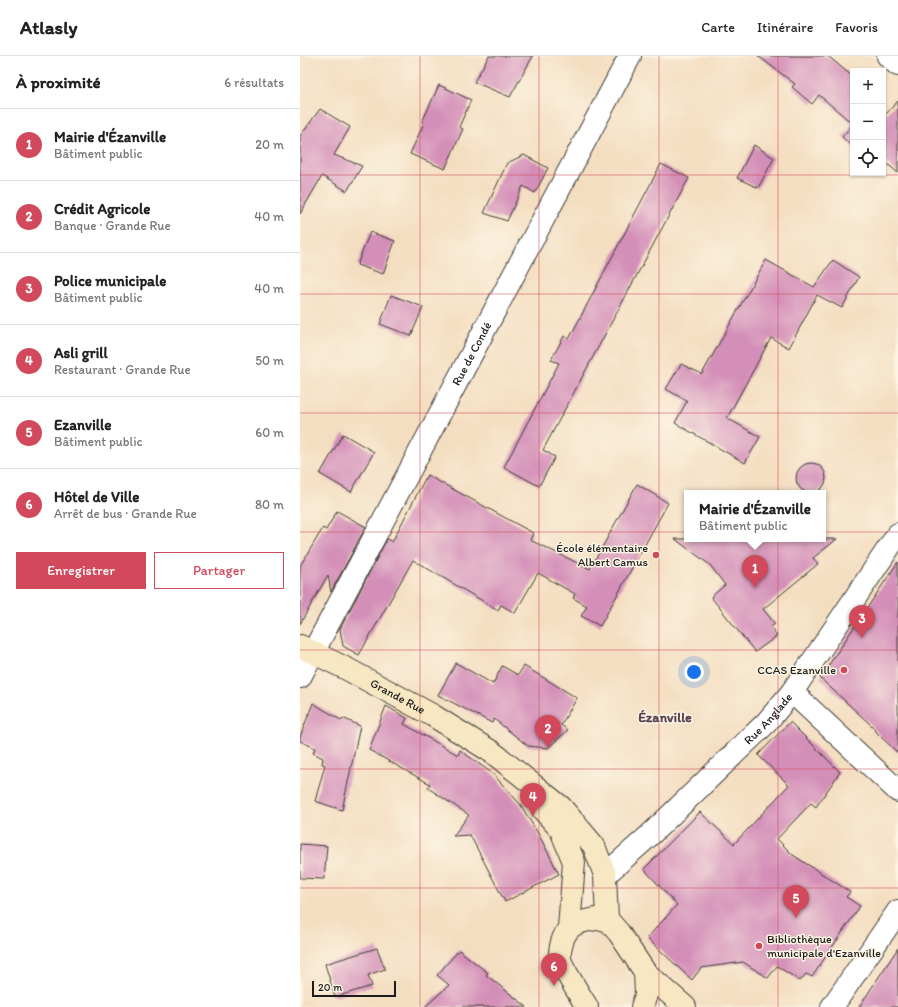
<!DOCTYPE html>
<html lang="fr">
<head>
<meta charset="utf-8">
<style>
  :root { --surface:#fff; --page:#f6f6f6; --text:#222; --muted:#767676; --line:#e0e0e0; --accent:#d1495b }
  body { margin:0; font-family:Itim,sans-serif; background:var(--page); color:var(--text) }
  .controls { position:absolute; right:12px; top:12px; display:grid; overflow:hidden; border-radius:0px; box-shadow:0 1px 3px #0004 }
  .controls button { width:36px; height:36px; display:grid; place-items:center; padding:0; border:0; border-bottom:1px solid var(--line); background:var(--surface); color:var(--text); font:20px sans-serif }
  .scale { position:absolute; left:12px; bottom:10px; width:84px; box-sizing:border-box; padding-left:4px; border:2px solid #1c1c1c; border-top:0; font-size:11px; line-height:14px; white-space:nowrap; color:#1c1c1c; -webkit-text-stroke:3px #fcf5e5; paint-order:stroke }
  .you { position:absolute; left:394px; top:616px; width:14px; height:14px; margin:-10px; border:3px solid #fff; border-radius:50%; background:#1a73e8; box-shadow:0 0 0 6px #1a73e833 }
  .badge { display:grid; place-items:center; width:26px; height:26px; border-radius:50%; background:var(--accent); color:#fff; font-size:13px; font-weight:700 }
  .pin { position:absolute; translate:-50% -33px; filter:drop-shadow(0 1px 2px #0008) }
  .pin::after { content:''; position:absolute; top:21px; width:14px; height:12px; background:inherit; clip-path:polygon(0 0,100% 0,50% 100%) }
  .popup { position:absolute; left:384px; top:434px; width:142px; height:52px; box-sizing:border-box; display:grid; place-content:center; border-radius:0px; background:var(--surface); filter:drop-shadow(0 1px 3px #0005); font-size:13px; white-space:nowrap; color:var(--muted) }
  .popup b { font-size:15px; color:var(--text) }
  .popup::after { content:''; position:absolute; left:50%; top:100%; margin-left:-8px; border:8px solid transparent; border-top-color:var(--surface) }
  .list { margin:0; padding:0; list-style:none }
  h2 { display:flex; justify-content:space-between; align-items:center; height:52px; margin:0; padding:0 16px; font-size:17px }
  h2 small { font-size:13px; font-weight:400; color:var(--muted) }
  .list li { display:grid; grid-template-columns:26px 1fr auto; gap:12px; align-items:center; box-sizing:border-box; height:72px; padding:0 16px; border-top:1px solid var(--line) }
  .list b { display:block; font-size:15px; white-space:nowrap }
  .list p { margin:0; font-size:13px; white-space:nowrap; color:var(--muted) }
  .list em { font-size:13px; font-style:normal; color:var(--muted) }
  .actions { display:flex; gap:8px; padding:12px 16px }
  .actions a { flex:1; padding:9px 0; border:1px solid var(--accent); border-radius:0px; text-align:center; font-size:14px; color:var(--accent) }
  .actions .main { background:var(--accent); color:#fff }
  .icon { flex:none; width:22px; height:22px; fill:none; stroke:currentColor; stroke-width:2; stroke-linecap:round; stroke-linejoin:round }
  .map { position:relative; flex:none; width:598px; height:951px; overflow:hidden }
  header { display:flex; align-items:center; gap:24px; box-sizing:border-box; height:56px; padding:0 20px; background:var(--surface); border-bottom:1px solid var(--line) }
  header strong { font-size:19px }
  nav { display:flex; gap:22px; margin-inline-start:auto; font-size:14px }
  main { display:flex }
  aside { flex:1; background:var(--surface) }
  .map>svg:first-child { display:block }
  .building { fill:#d48fb8 }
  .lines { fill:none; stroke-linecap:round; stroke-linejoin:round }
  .street-casing { stroke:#3c3935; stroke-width:24 }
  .secondary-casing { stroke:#3c3935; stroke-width:24 }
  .street { stroke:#fff; stroke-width:22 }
  .secondary { stroke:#f7e8c3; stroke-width:22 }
  .grid { fill:none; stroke:#d1495b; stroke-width:1; stroke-opacity:0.55 }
  .poi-dot { fill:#d1495b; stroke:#fcf5e5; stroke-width:1.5 }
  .labels { text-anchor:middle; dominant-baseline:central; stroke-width:3; stroke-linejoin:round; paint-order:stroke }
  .street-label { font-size:12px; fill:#1c1c1c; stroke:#fcf5e5 }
  .poi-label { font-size:12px; fill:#1c1c1c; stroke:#fcf5e5; text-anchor:end }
  .quarter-label { font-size:14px; font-weight:bold; fill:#5c4453; stroke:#fcf5e5 }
</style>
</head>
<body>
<header>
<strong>Atlasly</strong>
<nav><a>Carte</a><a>Itinéraire</a><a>Favoris</a></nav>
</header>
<main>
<aside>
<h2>À proximité<small>6 résultats</small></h2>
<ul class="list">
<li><span class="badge">1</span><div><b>Mairie d'Ézanville</b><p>Bâtiment public</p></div><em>20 m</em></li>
<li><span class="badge">2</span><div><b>Crédit Agricole</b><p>Banque · Grande Rue</p></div><em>40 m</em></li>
<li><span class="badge">3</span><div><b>Police municipale</b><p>Bâtiment public</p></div><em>40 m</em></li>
<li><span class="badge">4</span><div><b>Asli grill</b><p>Restaurant · Grande Rue</p></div><em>50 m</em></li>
<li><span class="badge">5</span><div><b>Ezanville</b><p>Bâtiment public</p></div><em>60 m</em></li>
<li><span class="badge">6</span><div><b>Hôtel de Ville</b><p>Arrêt de bus · Grande Rue</p></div><em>80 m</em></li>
</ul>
<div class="actions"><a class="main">Enregistrer</a><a>Partager</a></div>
</aside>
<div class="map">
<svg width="598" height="951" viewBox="0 0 598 951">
  <rect width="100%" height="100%" fill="#fcf5e5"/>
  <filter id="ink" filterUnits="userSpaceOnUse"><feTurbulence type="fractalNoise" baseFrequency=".025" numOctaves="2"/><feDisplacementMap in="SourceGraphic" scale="8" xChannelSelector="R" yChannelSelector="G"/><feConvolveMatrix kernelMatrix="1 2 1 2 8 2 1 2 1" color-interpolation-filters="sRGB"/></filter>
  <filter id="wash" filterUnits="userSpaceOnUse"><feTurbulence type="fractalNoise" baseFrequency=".012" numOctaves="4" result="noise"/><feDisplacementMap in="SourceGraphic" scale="16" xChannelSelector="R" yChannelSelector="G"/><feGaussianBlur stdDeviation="0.9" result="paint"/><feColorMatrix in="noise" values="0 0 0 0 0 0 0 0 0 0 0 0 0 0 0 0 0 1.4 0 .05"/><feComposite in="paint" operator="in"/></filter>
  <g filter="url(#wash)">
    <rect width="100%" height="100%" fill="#f4dec1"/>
    <g id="blocks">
      <g class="building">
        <path d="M189,0h44l-23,41 -36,-15z"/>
        <path d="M458,0h70l25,21v47l-34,-29 -7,9 -20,-17 3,-3z"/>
        <path d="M139,29l32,15 -12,27 4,2 -18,40 -35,-15 14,-31 -2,-1z"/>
        <path d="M598,45v72l-15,-13v-47l2,2z"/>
        <path d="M20,53l30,18 -16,28 28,11 -15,25 -25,-15 -22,38v-78z"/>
        <path d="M553,68v23l-11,-10z"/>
        <path d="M454,89l20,13 -16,30 -21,-10z"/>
        <path d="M224,99l24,13 -13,25 -12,-7 -16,35 -23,-8 23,-50z"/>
        <path d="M361,108l28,14 -146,272 12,7 -16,29 -35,-19 55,-104 -8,-3 13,-24 5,3z"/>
        <path d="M70,176l25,9 -12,33 -26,-9z"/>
        <path d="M466,204l48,27 19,-27 26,17 -17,31 -25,-13 -28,53 -18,-10 -44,80 33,19 -15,26 -70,-40 12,-22 -21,-12 15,-25 21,10z"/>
        <path d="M91,239l32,12 -12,29 -31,-12z"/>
        <path d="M43,378l31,18 -23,40 -31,-18z"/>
        <circle cx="511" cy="422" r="15"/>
        <path d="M127,419l106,58 -3,7 60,29 47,-85 31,19 -68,123 -19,-10 6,-10 -14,-8 2,-4 -37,-21 -23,40 -14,-8 -3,5 -85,-50 -54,95 -16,-9 -3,-17 47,-90 5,3z"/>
        <path d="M37,455l29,16 -35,65 -3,-17 -28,49v-58l23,-38 3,2z"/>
        <path d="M375,483h162l-24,19 5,6 -55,45 12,15 -4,3 6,9 -22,16 -44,-55 14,-12 -15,-20z"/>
        <path d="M598,506v191l-19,-18 -8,-10 -51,-47z"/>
        <path d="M156,607l37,21 9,-18 16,9 6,-9 53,32 -16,27 7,5 -20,18 -20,-2 -34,-27 -2,4 -54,-28z"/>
        <path d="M13,647l28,17 2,-2 17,8 -18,84 -27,-9 10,-36 -3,-1 1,-6 -10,-5 2,-5 -15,-7v-4z"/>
        <path d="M86,650l21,12 -3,6 54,31 2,-5 33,24 27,30 19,31 20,39 -54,28 -35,-67 -17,1 16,-21 -41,-27 2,-4 -61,-34z"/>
        <path d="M490,666l50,50 -24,35 -5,-4 -34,36 16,16 57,37 -4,5 14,9 -48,71 -6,-3 -6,7 -23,-15 -9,12 -25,-16 -42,6 -9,12 -45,-42 30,-33 -33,-36 56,-57 34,32 55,-59 -31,-30z"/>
        <path d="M0,788l27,2 -3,33 -24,-1z"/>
        <path d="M77,892l8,21 -17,6 4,11 -37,11 -10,-33z"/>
        <path d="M598,892v59h-39z"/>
        <path d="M159,894l29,23 -2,2 41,32h-102l24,-22 -12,-10z"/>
      </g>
    </g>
  </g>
  <g filter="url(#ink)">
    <use href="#blocks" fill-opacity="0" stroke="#3c3935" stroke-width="1"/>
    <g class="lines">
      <g class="street-casing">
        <g id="street">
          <path d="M588,0l10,9"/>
          <path id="s1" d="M0,621l330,-621"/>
          <path d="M492,636l106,99"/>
          <path id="s2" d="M305,819l45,-40 116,-112 26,-31 106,-158"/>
          <path d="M532,951l66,-96"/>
        </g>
      </g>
      <g class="secondary-casing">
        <g id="secondary">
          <path id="s3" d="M0,590l47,23 85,46 60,37 69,55 33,39 11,29 2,44"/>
          <path d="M243,754l18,20 13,32 -5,66"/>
          <path d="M345,916l40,35"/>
          <path d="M287,951l-3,-5c-5,-8 -23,-37 -24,-44 -1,-9 3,-23 9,-29 7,-8 28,-11 38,-10l12,14 26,39 1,23 -4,12"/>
        </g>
      </g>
      <use href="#street" class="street"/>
      <use href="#secondary" class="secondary"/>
    </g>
  </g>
  <path class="grid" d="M120,0v951M239,0v951M359,0v951M478,0v951M0,119h598M0,238h598M0,357h598M0,476h598M0,594h598M0,713h598M0,832h598"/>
  <g class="poi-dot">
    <circle cx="356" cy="499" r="4"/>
    <circle cx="544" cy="614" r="4"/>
    <circle cx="459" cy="890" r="4"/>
  </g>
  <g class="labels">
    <g class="street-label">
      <text stroke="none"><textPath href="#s1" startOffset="366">Rue de Condé</textPath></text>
      <text stroke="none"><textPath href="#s3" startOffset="110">Grande Rue</textPath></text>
      <text stroke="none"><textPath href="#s2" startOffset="226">Rue Anglade</textPath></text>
    </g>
    <g class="poi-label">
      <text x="348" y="492">École élémentaire<tspan x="348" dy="14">Albert Camus</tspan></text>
      <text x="536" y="614">CCAS Ezanville</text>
      <text x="467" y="883" text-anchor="start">Bibliothèque<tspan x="467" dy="14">municipale d'Ezanville</tspan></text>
    </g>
    <g class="quarter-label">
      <text x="365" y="661">Ézanville</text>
    </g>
  </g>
</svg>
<div class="controls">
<button>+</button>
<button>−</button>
<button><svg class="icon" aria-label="locate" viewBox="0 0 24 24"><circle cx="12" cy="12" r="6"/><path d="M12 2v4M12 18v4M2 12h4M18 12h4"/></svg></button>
</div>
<div class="scale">20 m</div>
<div class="you"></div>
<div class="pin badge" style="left:455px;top:532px">1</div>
<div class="popup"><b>Mairie d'Ézanville</b>Bâtiment public</div>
<div class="pin badge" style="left:248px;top:692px">2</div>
<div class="pin badge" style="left:562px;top:582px">3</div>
<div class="pin badge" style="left:233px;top:760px">4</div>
<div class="pin badge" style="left:496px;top:862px">5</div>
<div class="pin badge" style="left:254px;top:930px">6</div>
</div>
</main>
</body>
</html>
